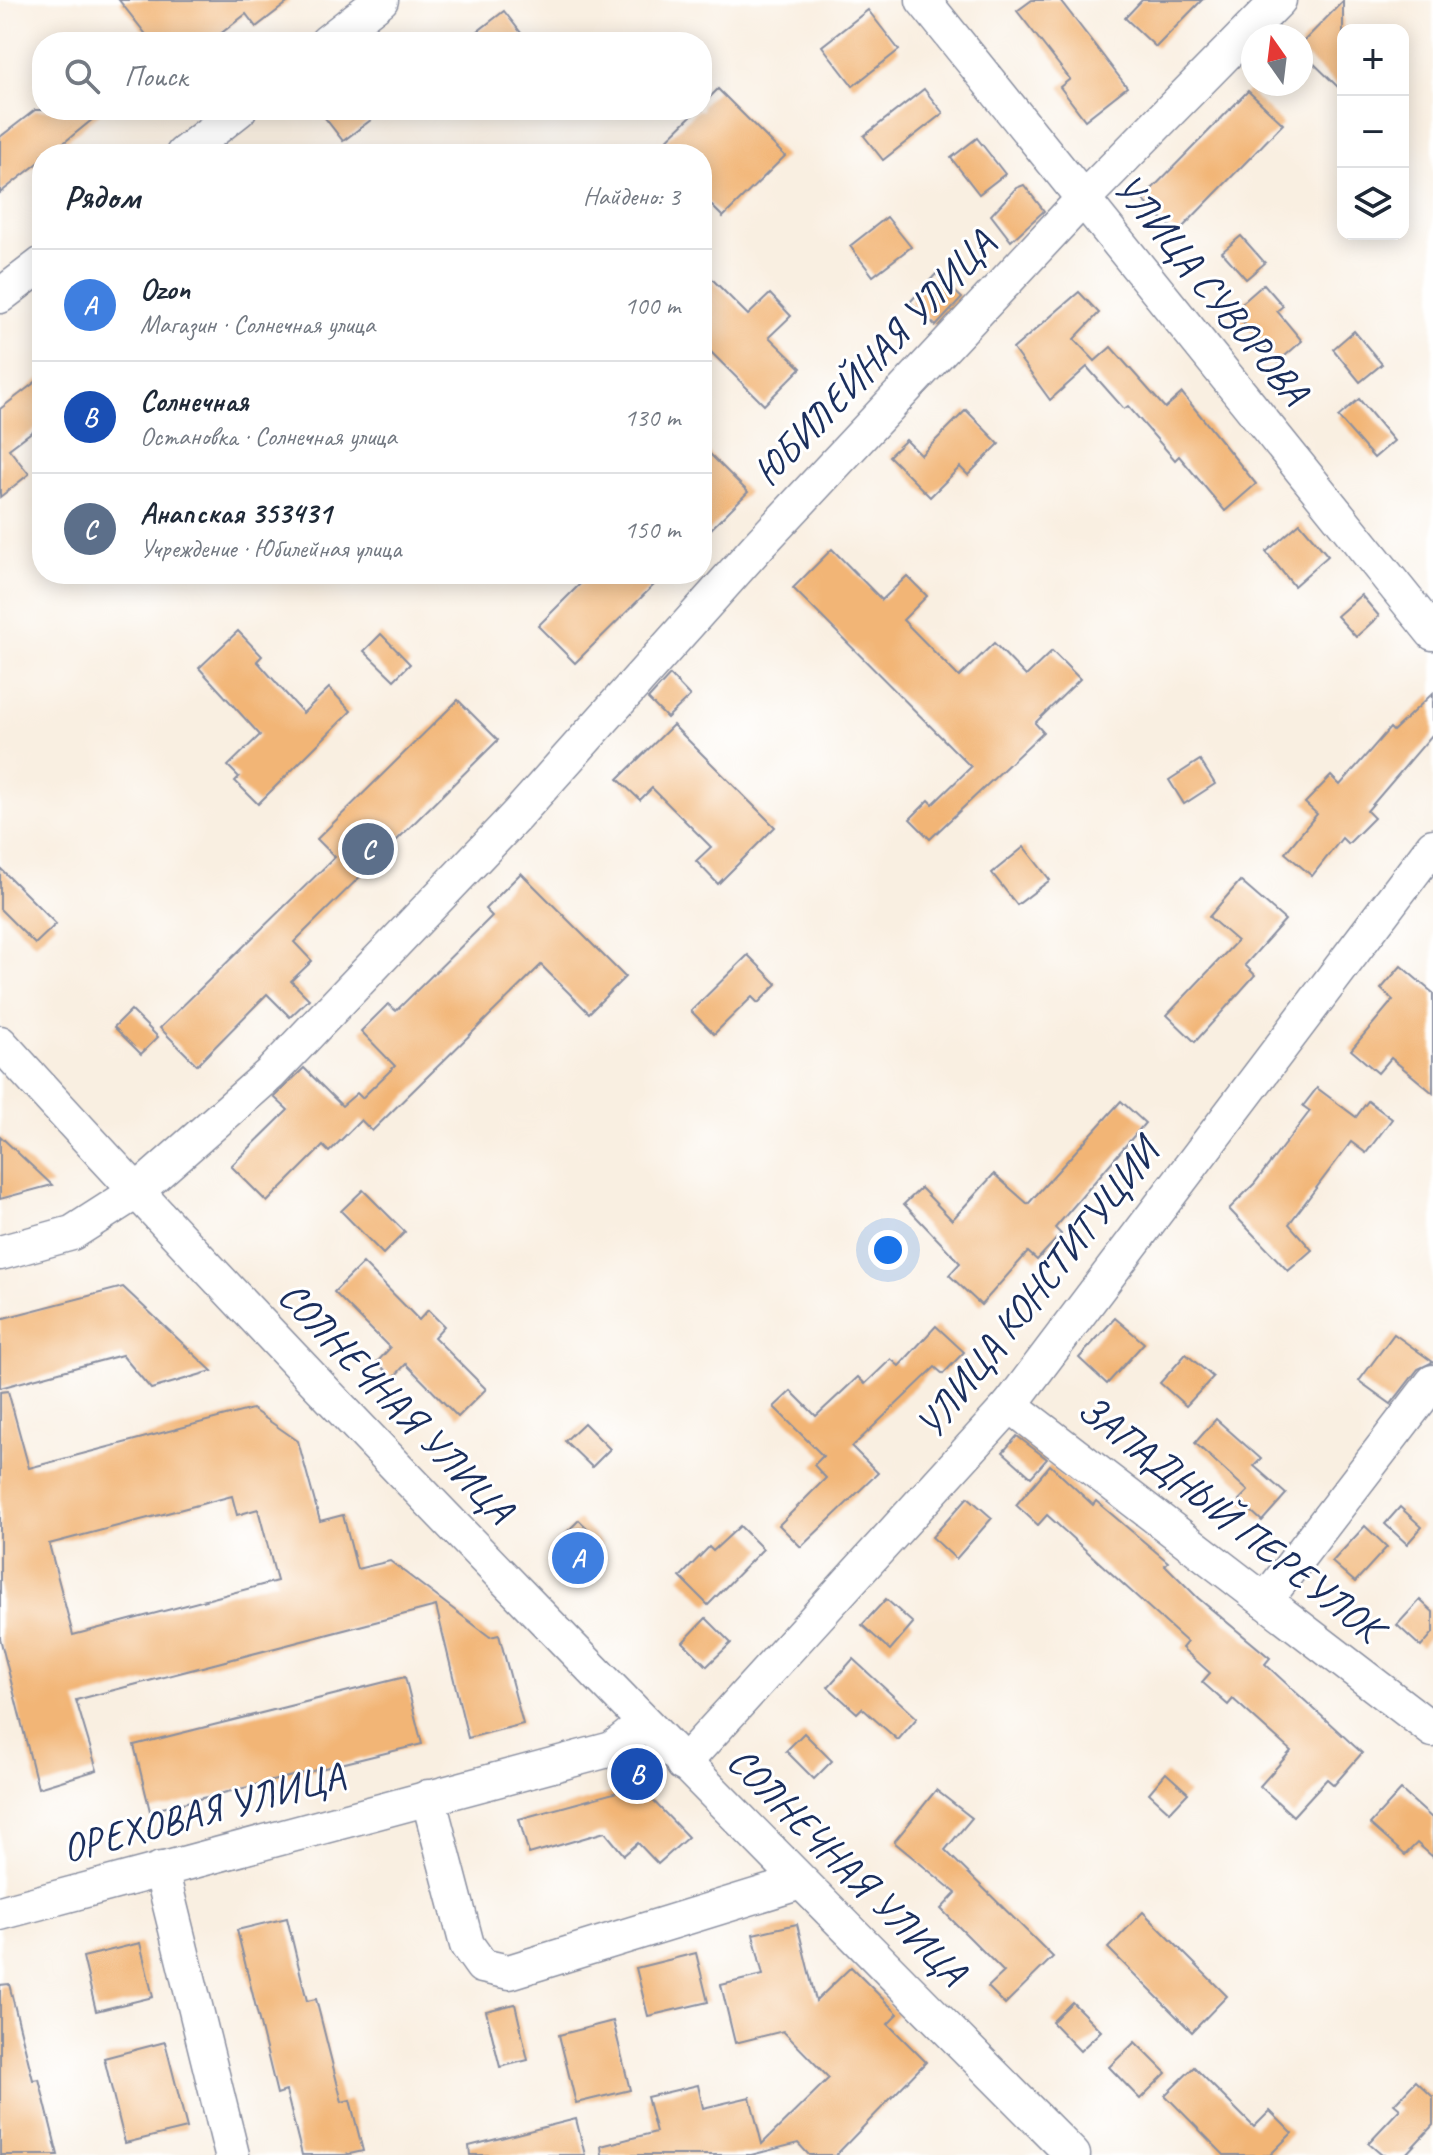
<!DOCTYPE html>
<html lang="ru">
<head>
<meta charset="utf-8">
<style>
	:root { --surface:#fff; --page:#f6f6f7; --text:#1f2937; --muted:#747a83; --line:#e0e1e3; --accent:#c8321e }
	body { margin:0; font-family:Caveat,sans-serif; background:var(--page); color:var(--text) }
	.controls { position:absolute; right:24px; top:24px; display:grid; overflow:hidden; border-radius:16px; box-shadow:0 4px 20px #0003 }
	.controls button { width:72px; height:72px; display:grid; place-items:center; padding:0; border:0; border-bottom:2px solid var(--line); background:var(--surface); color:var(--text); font:40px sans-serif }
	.compass { position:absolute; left:1241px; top:24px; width:72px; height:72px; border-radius:50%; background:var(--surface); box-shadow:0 4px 20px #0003; rotate:346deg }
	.you { position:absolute; left:888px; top:1250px; width:28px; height:28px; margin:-20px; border:6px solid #fff; border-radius:50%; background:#1a73e8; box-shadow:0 0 0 12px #1a73e833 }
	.badge { display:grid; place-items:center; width:52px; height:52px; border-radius:50%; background:var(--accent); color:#fff; font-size:26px; font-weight:700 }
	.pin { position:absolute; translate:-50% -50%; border:4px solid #fff; box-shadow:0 2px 8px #0006 }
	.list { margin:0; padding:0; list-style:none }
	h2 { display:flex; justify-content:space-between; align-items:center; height:104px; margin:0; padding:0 32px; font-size:34px }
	h2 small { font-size:26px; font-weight:400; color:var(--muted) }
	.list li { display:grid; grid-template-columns:52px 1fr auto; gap:24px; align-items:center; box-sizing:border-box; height:112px; padding:0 32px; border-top:2px solid var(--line) }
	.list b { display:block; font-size:30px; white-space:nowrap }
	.list p { margin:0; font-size:26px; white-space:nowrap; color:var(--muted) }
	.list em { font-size:26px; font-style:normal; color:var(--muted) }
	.icon { flex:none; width:44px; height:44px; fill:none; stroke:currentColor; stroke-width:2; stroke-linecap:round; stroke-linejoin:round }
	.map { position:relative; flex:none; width:1433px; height:2155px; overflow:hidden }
	.search { position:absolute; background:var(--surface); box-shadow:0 4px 20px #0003; left:32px; top:32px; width:680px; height:88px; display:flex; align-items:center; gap:20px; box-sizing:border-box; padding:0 28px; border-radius:32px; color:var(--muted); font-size:30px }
	.panel { position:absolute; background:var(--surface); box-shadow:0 4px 20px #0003; left:32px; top:144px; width:680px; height:440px; border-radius:32px }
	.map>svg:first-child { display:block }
	.building { fill:#f2b576; fill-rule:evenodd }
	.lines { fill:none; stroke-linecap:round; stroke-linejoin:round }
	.minor-casing { stroke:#8a8fa0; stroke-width:37 }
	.minor { stroke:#fff; stroke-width:34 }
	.labels { text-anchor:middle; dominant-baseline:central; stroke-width:6; stroke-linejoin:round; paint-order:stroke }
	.street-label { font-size:40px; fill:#1b2f5e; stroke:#fff }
</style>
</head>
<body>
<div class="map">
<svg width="1433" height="2155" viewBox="0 0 1433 2155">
	<rect width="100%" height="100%" fill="#fff"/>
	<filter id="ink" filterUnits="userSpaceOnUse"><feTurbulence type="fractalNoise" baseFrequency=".0125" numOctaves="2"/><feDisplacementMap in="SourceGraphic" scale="16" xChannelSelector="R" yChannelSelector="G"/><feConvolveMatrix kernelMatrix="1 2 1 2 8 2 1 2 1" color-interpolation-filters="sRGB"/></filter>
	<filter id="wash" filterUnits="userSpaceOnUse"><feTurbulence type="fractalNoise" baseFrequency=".006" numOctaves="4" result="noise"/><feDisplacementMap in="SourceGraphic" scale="32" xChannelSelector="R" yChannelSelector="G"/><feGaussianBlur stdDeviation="1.8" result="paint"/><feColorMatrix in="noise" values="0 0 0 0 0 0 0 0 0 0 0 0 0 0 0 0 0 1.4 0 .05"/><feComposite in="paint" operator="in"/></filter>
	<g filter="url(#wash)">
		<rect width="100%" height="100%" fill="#f9efe1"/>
		<g id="blocks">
			<g class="building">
				<polygon points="119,0 291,0 256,27 246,14 210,42 152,42"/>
				<polygon points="1032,0 1060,0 1127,87 1085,120 1060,87 1070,79 1017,11"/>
				<polygon points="1142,0 1202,0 1156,47 1125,18"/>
				<polygon points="1343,1 1343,92 1301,51 1301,44"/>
				<polygon points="868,10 899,50 853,86 822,46"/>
				<polygon points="504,11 528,42 464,42"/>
				<polygon points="718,89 785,156 723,217 702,196 702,154 652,154 697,110 702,110 702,105"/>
				<polygon points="924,89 943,113 883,160 864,136"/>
				<polygon points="1248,91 1283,124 1177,233 1142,199"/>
				<polygon points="35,110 104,110 50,154 42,154 42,160 0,193 0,137"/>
				<polygon points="319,110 384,110 343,141"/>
				<polygon points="977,138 1005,174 979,194 951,158"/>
				<polygon points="1024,185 1044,211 1011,241 991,215 1016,188"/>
				<polygon points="887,217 911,247 873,276 850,246"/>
				<polygon points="1241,236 1265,263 1246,279 1222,252"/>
				<polygon points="702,269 748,315 770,294 791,316 769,337 801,368 764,405 702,343"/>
				<polygon points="936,274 962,298 936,326 910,302"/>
				<polygon points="1264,284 1283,306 1277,311 1302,341 1278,362 1233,311"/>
				<polygon points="1079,292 1099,313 1074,339 1095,361 1111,347 1165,408 1182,393 1256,484 1225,511 1179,456 1175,460 1128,406 1124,409 1087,367 1050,400 1013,349"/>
				<polygon points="1354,331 1382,364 1360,382 1333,349"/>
				<polygon points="42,377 42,424 9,449 29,474 0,497 0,409"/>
				<polygon points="1359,399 1394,441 1374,458 1338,417"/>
				<polygon points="966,410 999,444 968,475 960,467 930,497 889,456 906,440 921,455"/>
				<polygon points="702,446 748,492 702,538"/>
				<polygon points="1300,523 1328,556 1294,586 1266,552"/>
				<polygon points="832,549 882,600 907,576 927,596 903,620 959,677 994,643 1026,676 1052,651 1080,679 1035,723 1043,732 930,839 910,819 929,800 933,804 971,767 793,588"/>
				<polygon points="590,574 665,574 575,663 538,626"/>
				<polygon points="1361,595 1379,616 1356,637 1337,616"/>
				<polygon points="238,631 262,656 257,661 303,713 329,688 351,711 258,804 235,781 239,777 228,766 260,735 199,668"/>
				<polygon points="381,634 410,664 394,680 364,651"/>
				<polygon points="670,675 690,696 667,718 648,699"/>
				<polygon points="1433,693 1433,734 1367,811 1374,818 1348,844 1342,838 1312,876 1285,853 1317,814 1305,803 1331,776 1340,785 1390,728 1393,731"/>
				<polygon points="458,700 498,740 294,942 312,961 291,981 309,999 290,1017 267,994 197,1065 160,1028 335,857 317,839"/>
				<polygon points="673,725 775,827 718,884 696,861 711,847 652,788 640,800 618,779"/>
				<polygon points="1200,760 1215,784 1184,804 1169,780"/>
				<polygon points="1024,847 1050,880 1017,905 992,873"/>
				<polygon points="0,868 56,924 35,944 0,909"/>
				<polygon points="521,873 625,977 589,1013 541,965 372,1131 361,1120 329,1152 323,1146 267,1202 231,1166 288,1110 274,1097 304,1068 342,1106 357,1093 362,1098 395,1066 361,1031 388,1004 396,1011 492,916 485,909"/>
				<polygon points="1240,881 1285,920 1245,965 1255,975 1195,1042 1167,1015 1237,941 1209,917"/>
				<polygon points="748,955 777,984 758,1003 752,997 714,1034 691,1011"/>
				<polygon points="1401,966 1433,993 1433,1093 1391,1058 1378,1073 1351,1050 1393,1000 1381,989"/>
				<polygon points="131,1010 158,1037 141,1054 114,1027"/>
				<polygon points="1317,1088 1356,1117 1368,1101 1392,1119 1366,1153 1351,1142 1289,1224 1312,1250 1288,1271 1229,1209 1254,1184 1310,1111 1303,1106"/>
				<polygon points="1121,1101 1145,1123 1055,1228 1061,1234 1037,1260 1028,1252 981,1305 949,1275 960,1263 904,1204 921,1188 952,1220 994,1174 1028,1204"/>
				<polygon points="0,1136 52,1185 0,1199"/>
				<polygon points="363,1190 405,1232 383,1254 341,1211"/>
				<polygon points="363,1263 419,1320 428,1310 444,1326 434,1337 486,1389 458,1417 406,1364 393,1378 377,1362 390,1348 334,1292"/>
				<polygon points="123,1287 212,1371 151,1389 122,1355 0,1388 0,1319"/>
				<polygon points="1115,1318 1144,1343 1107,1384 1079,1358"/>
				<polygon points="936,1326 964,1352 943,1374 935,1367 852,1447 878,1473 801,1547 779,1525 826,1478 814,1465 823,1456 774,1407 791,1391 816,1416 858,1377 865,1384 891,1359 899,1366"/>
				<polygon points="1394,1334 1433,1362 1418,1369 1391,1404 1359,1381"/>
				<polygon points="1186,1354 1213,1377 1186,1406 1160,1383"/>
				<path d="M8,1391L29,1468L252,1409L298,1441L320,1521L343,1515L357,1569L390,1561L490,1637L499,1635L523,1724L468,1738L436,1606L76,1700L97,1770L38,1788L0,1638V1392ZM232,1496L237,1515L258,1509L277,1581L73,1635L49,1544Z"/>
				<polygon points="1216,1419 1261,1459 1254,1466 1286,1494 1262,1521 1239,1500 1248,1491 1195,1443"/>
				<polygon points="584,1423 610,1449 592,1467 565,1441"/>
				<polygon points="1017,1436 1047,1459 1031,1477 1003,1452"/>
				<polygon points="1050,1465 1093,1505 1096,1501 1168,1562 1165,1565 1198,1598 1270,1658 1265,1664 1362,1753 1334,1785 1327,1779 1293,1816 1260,1786 1291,1751 1233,1699 1228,1705 1202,1682 1210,1673 1182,1648 1187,1642 1047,1515 1038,1525 1016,1505"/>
				<polygon points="968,1497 992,1518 956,1559 932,1537"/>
				<polygon points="1400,1507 1422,1527 1407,1544 1385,1524"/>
				<polygon points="579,1520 602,1543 569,1575 547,1552"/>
				<polygon points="740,1526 763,1549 708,1605 680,1577 709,1547 713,1551"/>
				<polygon points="1365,1526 1387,1547 1355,1582 1332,1562"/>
				<polygon points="886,1599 913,1623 890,1650 862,1625"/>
				<polygon points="1420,1600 1433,1612 1433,1633 1421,1647 1397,1625"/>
				<polygon points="706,1618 731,1643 707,1666 683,1642"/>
				<polygon points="853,1659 917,1718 898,1740 862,1708 857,1713 828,1687"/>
				<polygon points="405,1677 422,1744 150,1811 134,1745"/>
				<polygon points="804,1733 832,1761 814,1779 786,1751"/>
				<polygon points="1166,1773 1188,1793 1170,1812 1149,1793"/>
				<polygon points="639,1786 688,1837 658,1864 638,1843 624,1855 605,1832 529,1854 519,1819"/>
				<polygon points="936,1790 972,1818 945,1850 1053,1957 1005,2004 988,1987 1004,1972 941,1909 956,1893 894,1842"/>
				<polygon points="1401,1790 1433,1819 1433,1857 1417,1843 1405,1855 1370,1824"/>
				<polygon points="1143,1912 1227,1996 1192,2032 1108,1948"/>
				<polygon points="287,1918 307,2001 316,1999 342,2102 350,2100 363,2151 345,2155 302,2155 286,2091 277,2094 237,1930"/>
				<polygon points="797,1924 816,2001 851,1967 898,2014 888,2024 926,2062 836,2155 809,2155 798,2143 751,2155 602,2155 601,2146 656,2132 647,2097 698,2085 703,2108 750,2097 762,2144 829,2078 783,2031 735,2043 721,1985 763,1975 753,1934"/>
				<polygon points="140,1943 153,1997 96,2011 83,1957"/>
				<polygon points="696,1953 708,2002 648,2016 636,1968"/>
				<polygon points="9,1984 33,2080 39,2079 58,2155 0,2155 0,1985"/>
				<polygon points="1072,2002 1101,2031 1080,2051 1052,2022"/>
				<polygon points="515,2004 528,2060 500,2067 486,2011"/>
				<polygon points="613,2021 630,2090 576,2103 559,2035"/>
				<polygon points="165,2042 187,2128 125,2143 104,2058"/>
				<polygon points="1135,2042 1166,2073 1140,2099 1109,2067"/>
				<polygon points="1194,2067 1254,2127 1270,2111 1292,2133 1270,2155 1224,2155 1165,2095"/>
				<polygon points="1416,2081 1433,2097 1433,2125 1405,2155 1382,2155 1368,2143 1400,2109 1394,2104"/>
				<polygon points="576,2119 585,2155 470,2155 469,2146"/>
			</g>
		</g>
	</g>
	<g filter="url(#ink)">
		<use href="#blocks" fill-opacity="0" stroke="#8a8fa0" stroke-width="2"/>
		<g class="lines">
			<defs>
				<g id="minor">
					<polyline points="923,0 1433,633"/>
					<polyline points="327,42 381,0"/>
					<polyline points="183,154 239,110"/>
					<polyline points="0,296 42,264"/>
					<path d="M0,1043C347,1424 709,1790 1073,2155"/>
					<polyline points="0,1253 72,1233 136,1192 270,1074 517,815 758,546 1082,200 1279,0"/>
					<polyline points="1010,1405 1433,1730"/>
					<polyline points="1265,1601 1433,1382"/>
					<polyline points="683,1764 1010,1405 1433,846"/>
					<polyline points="428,1797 467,1945 482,1966 509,1972 801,1882"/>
					<polyline points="161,1869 232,2155"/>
					<polyline points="0,1913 612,1749 644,1724"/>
				</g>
			</defs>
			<use href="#minor" class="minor-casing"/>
			<use href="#minor" class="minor"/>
		</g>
	</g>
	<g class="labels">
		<g class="street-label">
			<text transform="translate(1211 289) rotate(51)">УЛИЦА СУВОРОВА</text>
			<text transform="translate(874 358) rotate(-47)">ЮБИЛЕЙНАЯ УЛИЦА</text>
			<text transform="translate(1037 1289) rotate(-52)">УЛИЦА КОНСТИТУЦИИ</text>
			<text transform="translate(396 1402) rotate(46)">СОЛНЕЧНАЯ УЛИЦА</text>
			<text transform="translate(1230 1518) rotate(38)">ЗАПАДНЫЙ ПЕРЕУЛОК</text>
			<text transform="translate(203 1812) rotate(-15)">ОРЕХОВАЯ УЛИЦА</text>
			<text transform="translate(847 1866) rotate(45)">СОЛНЕЧНАЯ УЛИЦА</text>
		</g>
	</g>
</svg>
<div class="controls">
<button>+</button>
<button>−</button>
<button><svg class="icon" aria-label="layers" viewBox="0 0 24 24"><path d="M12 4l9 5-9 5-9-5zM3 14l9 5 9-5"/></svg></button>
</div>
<svg class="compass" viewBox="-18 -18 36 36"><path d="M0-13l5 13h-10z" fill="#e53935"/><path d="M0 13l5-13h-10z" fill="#747a83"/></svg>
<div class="you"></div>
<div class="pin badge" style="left:578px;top:1558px;background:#3f7fe0">A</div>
<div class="pin badge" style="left:637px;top:1774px;background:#1a4fb4">B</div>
<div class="pin badge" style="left:368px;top:849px;background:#5c6f8a">C</div>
<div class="search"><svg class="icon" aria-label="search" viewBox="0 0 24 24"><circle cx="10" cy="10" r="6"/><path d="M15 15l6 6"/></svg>Поиск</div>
<section class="panel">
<h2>Рядом<small>Найдено: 3</small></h2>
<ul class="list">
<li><span class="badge" style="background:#3f7fe0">A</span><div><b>Ozon</b><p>Магазин · Солнечная улица</p></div><em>100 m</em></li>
<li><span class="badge" style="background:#1a4fb4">B</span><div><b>Солнечная</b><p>Остановка · Солнечная улица</p></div><em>130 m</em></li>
<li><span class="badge" style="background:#5c6f8a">C</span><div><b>Анапская 353431</b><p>Учреждение · Юбилейная улица</p></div><em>150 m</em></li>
</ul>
</section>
</div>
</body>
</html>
